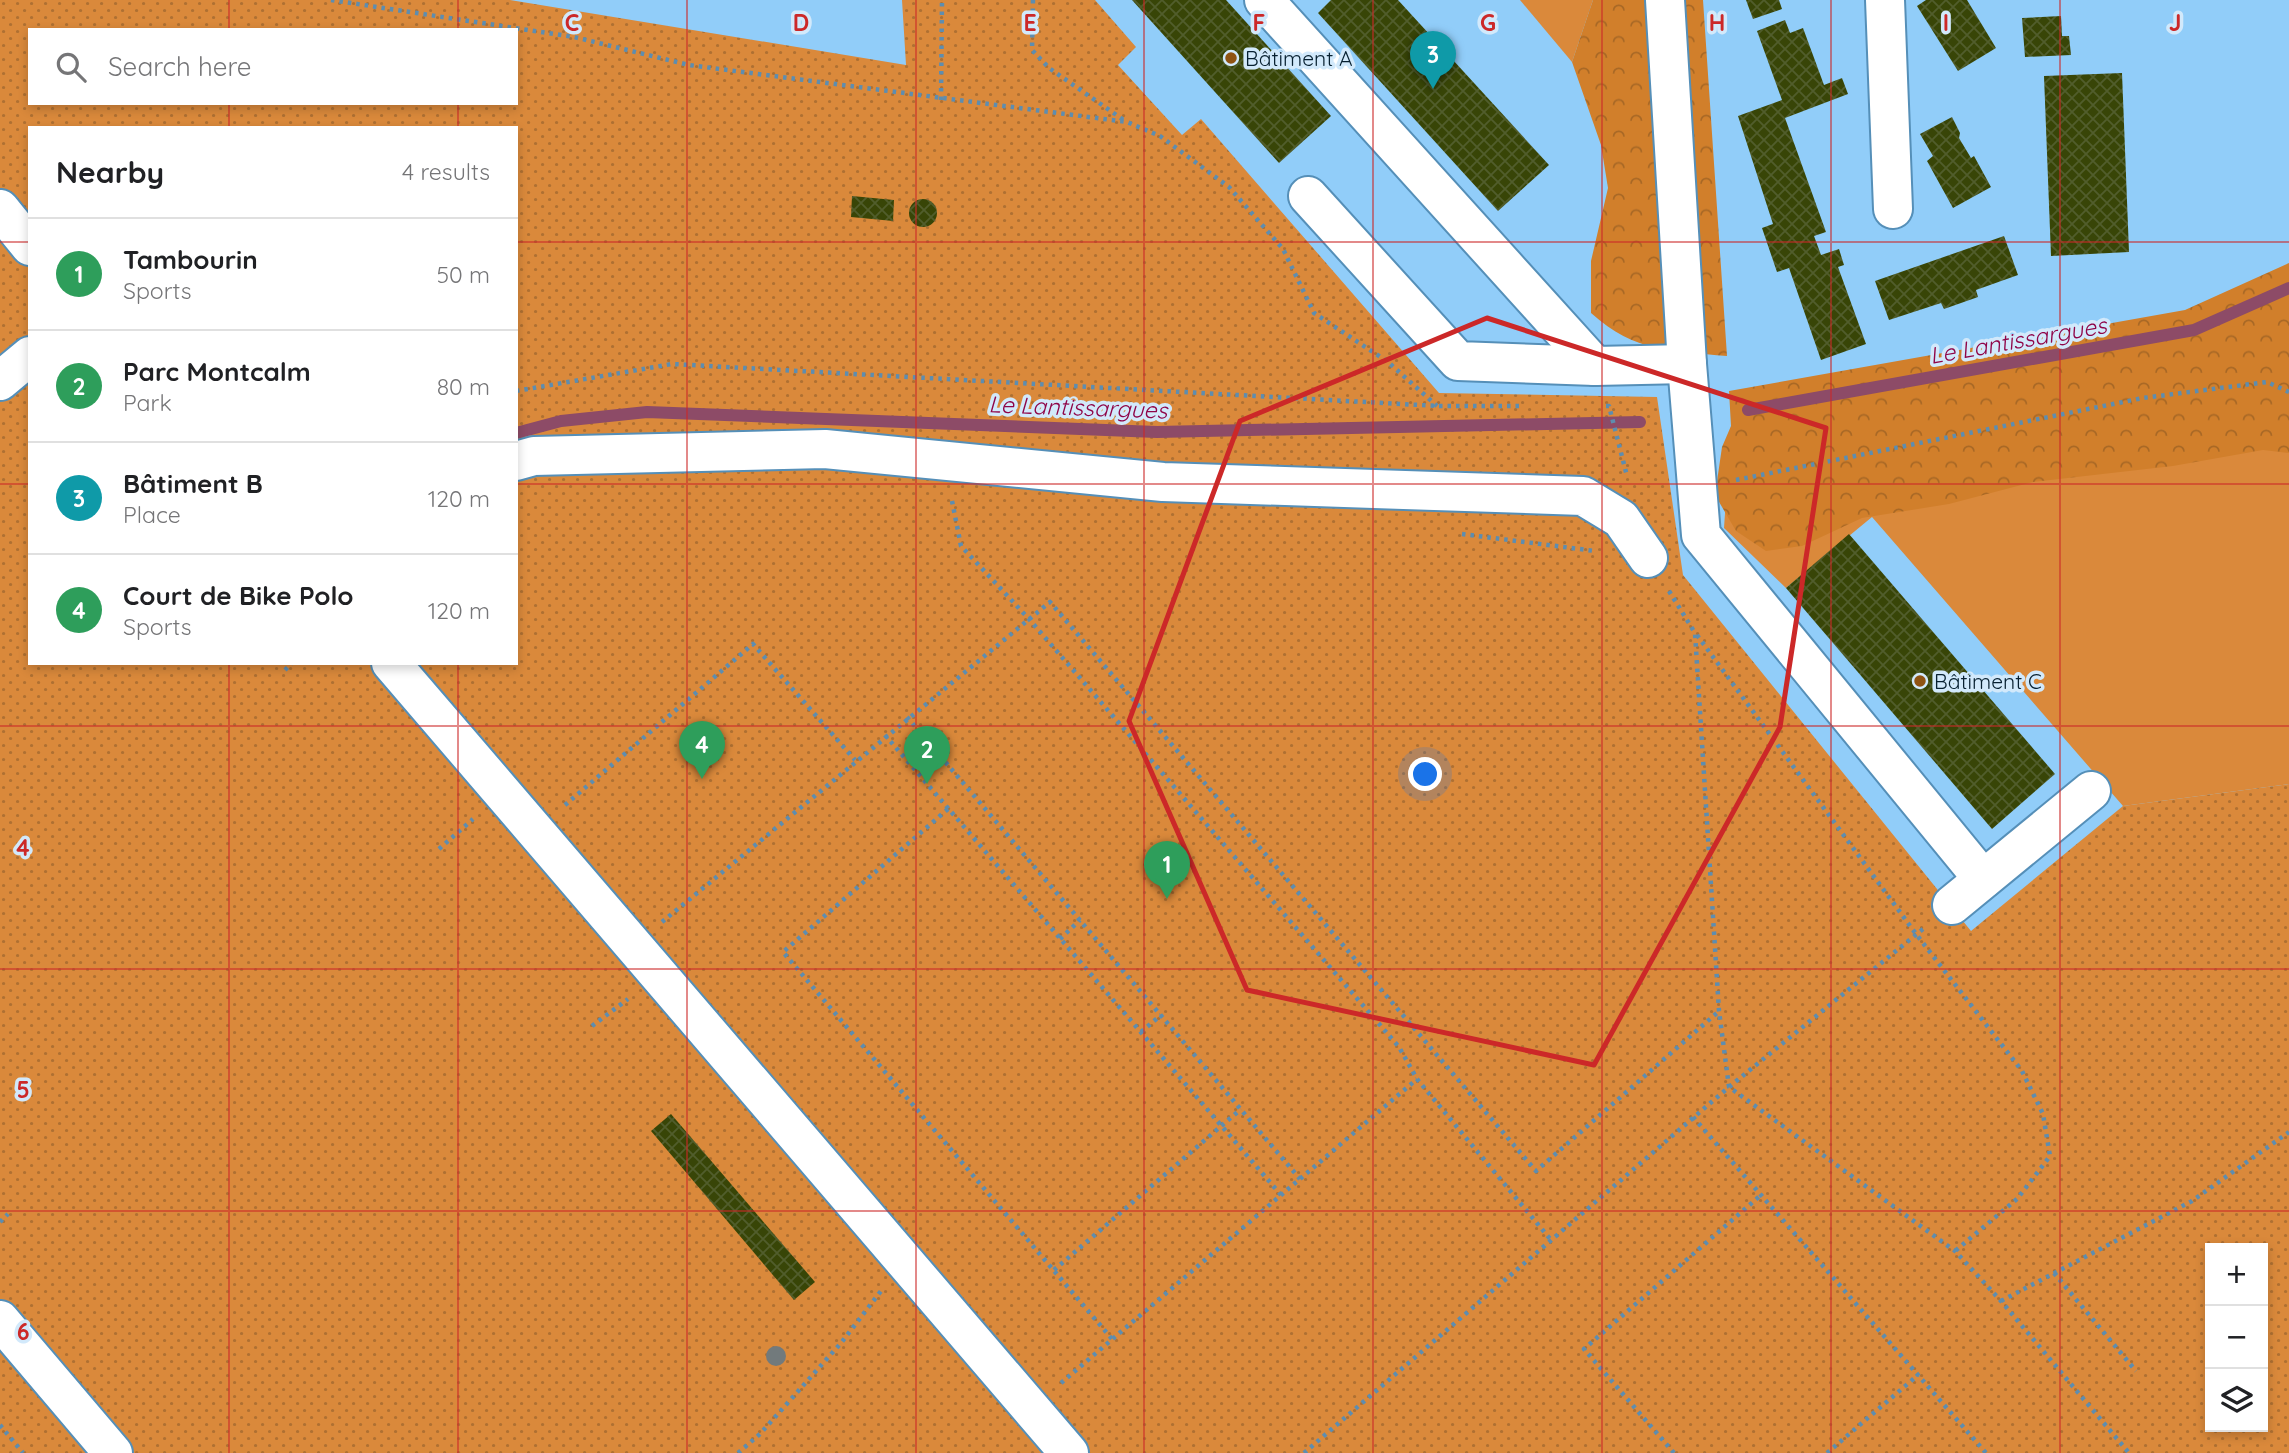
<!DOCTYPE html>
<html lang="en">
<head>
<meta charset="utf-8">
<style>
	:root { --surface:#fff; --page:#f6f6f6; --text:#202124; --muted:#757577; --line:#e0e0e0; --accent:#7c3aed }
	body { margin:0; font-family:Quicksand,sans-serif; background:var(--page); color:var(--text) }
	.controls { position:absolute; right:21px; bottom:21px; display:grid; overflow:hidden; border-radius:0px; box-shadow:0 4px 10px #0003 }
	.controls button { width:63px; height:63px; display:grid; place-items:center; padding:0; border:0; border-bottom:2px solid var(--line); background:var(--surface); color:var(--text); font:35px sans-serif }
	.you { position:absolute; left:1426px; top:775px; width:24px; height:24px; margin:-18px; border:5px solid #fff; border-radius:50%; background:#1a73e8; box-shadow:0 0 0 10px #1a73e833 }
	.badge { display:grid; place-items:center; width:46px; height:46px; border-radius:50%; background:var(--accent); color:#fff; font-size:23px; font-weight:700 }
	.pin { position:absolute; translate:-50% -58px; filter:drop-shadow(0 2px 4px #0008) }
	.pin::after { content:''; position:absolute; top:37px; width:24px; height:21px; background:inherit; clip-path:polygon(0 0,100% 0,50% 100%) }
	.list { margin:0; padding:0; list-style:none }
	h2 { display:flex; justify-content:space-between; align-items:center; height:91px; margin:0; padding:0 28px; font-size:30px }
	h2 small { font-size:23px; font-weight:400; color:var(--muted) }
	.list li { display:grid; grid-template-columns:46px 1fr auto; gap:21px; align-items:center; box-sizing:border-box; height:112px; padding:0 28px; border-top:2px solid var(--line) }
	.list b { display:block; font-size:26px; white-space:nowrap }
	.list p { margin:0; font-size:23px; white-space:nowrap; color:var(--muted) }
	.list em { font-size:23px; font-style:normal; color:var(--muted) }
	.icon { flex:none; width:38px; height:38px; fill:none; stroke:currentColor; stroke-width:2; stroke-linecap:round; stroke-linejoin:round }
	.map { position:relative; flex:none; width:2289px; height:1453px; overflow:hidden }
	.search { position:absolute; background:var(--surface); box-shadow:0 4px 10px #0003; left:28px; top:28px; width:490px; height:77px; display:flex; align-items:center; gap:18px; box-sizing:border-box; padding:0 24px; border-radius:0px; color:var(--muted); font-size:26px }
	.panel { position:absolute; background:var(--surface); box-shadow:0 4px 10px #0003; left:28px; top:126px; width:490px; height:539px; border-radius:0px }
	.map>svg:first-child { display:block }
	.grass { fill:#da893b }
	.forest { fill:url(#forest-crowns) }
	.park { fill:url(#park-dots); fill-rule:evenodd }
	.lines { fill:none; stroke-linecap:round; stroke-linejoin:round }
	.stream { stroke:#8d4b67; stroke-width:12 }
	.building { fill:url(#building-cross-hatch) }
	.minor-casing { stroke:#558fb8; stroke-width:42 }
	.path { stroke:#5e8daf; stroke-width:4.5; stroke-dasharray:3.5 5; stroke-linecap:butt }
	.minor { stroke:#fff; stroke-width:38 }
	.tree { fill:#727a7c }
	.marked { fill:none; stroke:#cc2828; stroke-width:5; stroke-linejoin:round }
	.grid { fill:none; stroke:#cc2828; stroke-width:2; stroke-opacity:0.55 }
	.poi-dot { fill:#8f5313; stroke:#d2e9fb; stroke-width:2.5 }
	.labels { text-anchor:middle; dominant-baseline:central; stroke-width:7; stroke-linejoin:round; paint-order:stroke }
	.poi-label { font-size:21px; fill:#072030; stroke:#d2e9fb; text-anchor:start }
	.water-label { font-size:23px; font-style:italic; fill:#8f0548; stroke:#d2e9fb }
	.grid-label { font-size:23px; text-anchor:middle; font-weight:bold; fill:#cc2828; stroke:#d2e9fb; stroke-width:7; stroke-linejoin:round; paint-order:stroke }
</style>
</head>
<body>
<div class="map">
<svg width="2289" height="1453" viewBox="0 0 2289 1453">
	<defs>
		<pattern id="forest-crowns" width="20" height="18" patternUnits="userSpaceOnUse" patternTransform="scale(1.75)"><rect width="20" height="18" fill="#d17f2b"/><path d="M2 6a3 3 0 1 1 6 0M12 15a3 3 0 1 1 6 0" fill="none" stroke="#a86825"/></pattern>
		<pattern id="park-dots" width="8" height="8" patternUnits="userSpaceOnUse" patternTransform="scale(1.75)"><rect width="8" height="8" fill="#da893b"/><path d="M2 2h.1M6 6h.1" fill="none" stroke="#af7032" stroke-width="1.8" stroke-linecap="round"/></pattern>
		<pattern id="building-cross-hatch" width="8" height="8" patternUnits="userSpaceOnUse" patternTransform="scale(1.75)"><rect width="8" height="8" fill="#384507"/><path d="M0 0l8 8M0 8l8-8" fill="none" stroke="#515d2c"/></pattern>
	</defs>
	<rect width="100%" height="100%" fill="#91cdf9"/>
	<g class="grass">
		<polygon points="1520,0 1593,0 1572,62"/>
		<polygon points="2289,307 2289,784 2123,806 1872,517 1786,588 1724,528 1731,426"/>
	</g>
	<g class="forest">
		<path d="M1593,0H1703L1727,356C1671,351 1636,353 1591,313V261L1608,188L1601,145L1572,62Z"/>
		<polygon points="2289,263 2289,453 2263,450 2173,466 2033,482 1949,504 1862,518 1802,546 1766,551 1736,531 1715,495 1722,447 1731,426 1729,391 2185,310"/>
	</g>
	<path class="park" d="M0,0H510L906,65L902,0H1095L1136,47L1118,65L1182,135L1201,119L1439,393L1657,397L1683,575L1971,931L2123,806L2289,784V1453H0ZM30,30H516V103H30ZM30,128H516V663H30ZM2210,1248H2263V1427H2210Z"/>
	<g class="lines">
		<g class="stream">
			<polyline points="1748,410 2194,330 2289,288"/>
			<polyline points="516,433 561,421 647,412 1157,432 1640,422"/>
		</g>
	</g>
	<g class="building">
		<polygon points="1132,0 1226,0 1331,116 1279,163"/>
		<polygon points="1331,0 1398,0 1549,165 1498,211 1318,13"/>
		<polygon points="1746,0 1779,0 1782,9 1753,19"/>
		<polygon points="1926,0 1967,0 1996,48 1958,71 1917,6"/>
		<polygon points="2061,16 2062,36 2069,36 2071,55 2025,57 2022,18"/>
		<polygon points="1785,20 1790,33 1803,28 1824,85 1842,78 1848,94 1785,118 1826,232 1814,236 1821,255 1839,249 1844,265 1838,267 1866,344 1821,360 1789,268 1777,272 1762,228 1773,224 1738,116 1782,100 1757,31"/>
		<polygon points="2122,73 2129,252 2051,256 2044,76"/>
		<polygon points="1952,117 1960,133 1959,138 1971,158 1974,156 1991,187 1953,208 1927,161 1933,156 1920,134"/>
		<polygon points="852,196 894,200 893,221 851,217"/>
		<circle cx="923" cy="213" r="14"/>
		<polygon points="2004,236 2018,275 1976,290 1978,297 1944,309 1941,303 1889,320 1875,281"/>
		<polygon points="1849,534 2055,774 1992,829 1786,588"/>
		<polygon points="671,1114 815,1282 794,1300 651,1131"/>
	</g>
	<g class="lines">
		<defs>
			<g id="minor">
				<polyline points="1264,0 1595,366"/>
				<polyline points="1665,0 1687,364 1701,535 1983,879"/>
				<polyline points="1885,0 1893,209"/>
				<polyline points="1308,196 1458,361 1595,366 1687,364"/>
				<polyline points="0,209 30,246"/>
				<polyline points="0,381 30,356"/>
				<polyline points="516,461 534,456 825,449 1163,482 1583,496 1621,519 1648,558"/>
				<polyline points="391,663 1069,1453"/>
				<polyline points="1952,905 2091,791"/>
				<polyline points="0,1320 113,1453"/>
			</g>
		</defs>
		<use href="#minor" class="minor-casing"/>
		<g class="path">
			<polyline points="331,0 574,37 689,65 1127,122 1160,136 1229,187 1283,249 1314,313 1388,362 1437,406"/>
			<polyline points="1033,0 1032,50 1049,68 1125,121"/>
			<polyline points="941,100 942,0"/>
			<polyline points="516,391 672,364 1438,406 1523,406"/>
			<polyline points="1606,406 1609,406 1627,476"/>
			<polyline points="1736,480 2143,398 2267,382 2289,392"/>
			<polyline points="952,501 961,546 1029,619 1399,1047 1417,1079 1551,1240"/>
			<polyline points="1462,534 1595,551"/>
			<polyline points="1669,591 1695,633 1719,1011 1729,1087 1955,1251 2001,1301 2129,1453"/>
			<polyline points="1697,635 1916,934 2022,1071 2043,1114 2050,1156 2017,1199 1955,1251"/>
			<polyline points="285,670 292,663"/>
			<polyline points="907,717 1300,1179"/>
			<polyline points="885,735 1281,1195"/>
			<polyline points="565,805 753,644 855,760"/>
			<polyline points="948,809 783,952 1112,1339"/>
			<polyline points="439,849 473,819"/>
			<polyline points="662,922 1050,602 1536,1171 1718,1012"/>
			<polyline points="1060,939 1080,920"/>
			<polyline points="592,1026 628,999"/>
			<polyline points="1141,1032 1161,1015"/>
			<polyline points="1693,1117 1986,1453"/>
			<polyline points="0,1222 8,1214"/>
			<polyline points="1054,1270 1241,1109"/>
			<polyline points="2054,1273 2136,1371"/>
			<polyline points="2001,1301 2192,1201 2289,1132"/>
			<polyline points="1061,1383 1417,1079"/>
			<polyline points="0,1425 23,1453"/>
			<polyline points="738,1453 760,1434 841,1343 881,1291"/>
			<polyline points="1304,1453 1729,1087 1923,929"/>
			<polyline points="1674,1453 1584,1349 1761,1195"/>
			<polyline points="1827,1453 1918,1375"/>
		</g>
		<use href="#minor" class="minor"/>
	</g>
	<circle class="tree" cx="776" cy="1356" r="10"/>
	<path class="marked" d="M1487,318L1826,428L1780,727L1594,1065L1247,990L1129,721L1240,421Z"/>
	<path class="grid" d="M229,0V30M458,0V30M687,0V1453M916,0V1453M1144,0V1453M1373,0V1453M1602,0V1453M1831,0V1453M2060,0V1453M229,103V128M458,103V128M0,242H30M516,242H2289M0,484H30M516,484H2289M229,663V1453M458,663V1453M0,726H2289M0,969H2289M0,1211H2289"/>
	<g class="poi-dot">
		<circle cx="1231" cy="58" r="7"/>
		<circle cx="1920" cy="681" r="7"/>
	</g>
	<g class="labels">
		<g class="poi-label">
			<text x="1245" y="58">Bâtiment A</text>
			<text x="1934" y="681">Bâtiment C</text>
		</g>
		<g class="water-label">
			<text transform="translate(2018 340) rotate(-10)">Le Lantissargues</text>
			<text transform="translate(1078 407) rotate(2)">Le Lantissargues</text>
		</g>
	</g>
	<g class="grid-label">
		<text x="572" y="31">C</text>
		<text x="801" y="31">D</text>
		<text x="1030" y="31">E</text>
		<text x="1259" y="31">F</text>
		<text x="1488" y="31">G</text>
		<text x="1717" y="31">H</text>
		<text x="1946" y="31">I</text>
		<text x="2175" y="31">J</text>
		<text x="23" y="856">4</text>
		<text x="23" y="1098">5</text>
		<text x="23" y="1340">6</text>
	</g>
</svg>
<div class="controls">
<button>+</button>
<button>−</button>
<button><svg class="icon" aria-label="layers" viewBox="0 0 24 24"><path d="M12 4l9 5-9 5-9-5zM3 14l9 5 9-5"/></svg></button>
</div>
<div class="you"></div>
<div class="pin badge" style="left:1167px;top:899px;background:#2e9e5b">1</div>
<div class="pin badge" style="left:927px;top:784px;background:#2e9e5b">2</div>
<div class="pin badge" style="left:1433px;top:89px;background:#0f9aa8">3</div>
<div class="pin badge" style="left:702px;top:779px;background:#2e9e5b">4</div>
<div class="search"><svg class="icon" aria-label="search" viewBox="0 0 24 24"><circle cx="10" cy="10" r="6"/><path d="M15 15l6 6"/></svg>Search here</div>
<section class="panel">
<h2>Nearby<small>4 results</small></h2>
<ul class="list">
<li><span class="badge" style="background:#2e9e5b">1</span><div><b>Tambourin</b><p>Sports</p></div><em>50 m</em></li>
<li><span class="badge" style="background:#2e9e5b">2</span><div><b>Parc Montcalm</b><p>Park</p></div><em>80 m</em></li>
<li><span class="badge" style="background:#0f9aa8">3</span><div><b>Bâtiment B</b><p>Place</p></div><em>120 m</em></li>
<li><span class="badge" style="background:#2e9e5b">4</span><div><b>Court de Bike Polo</b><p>Sports</p></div><em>120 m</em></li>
</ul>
</section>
</div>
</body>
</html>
